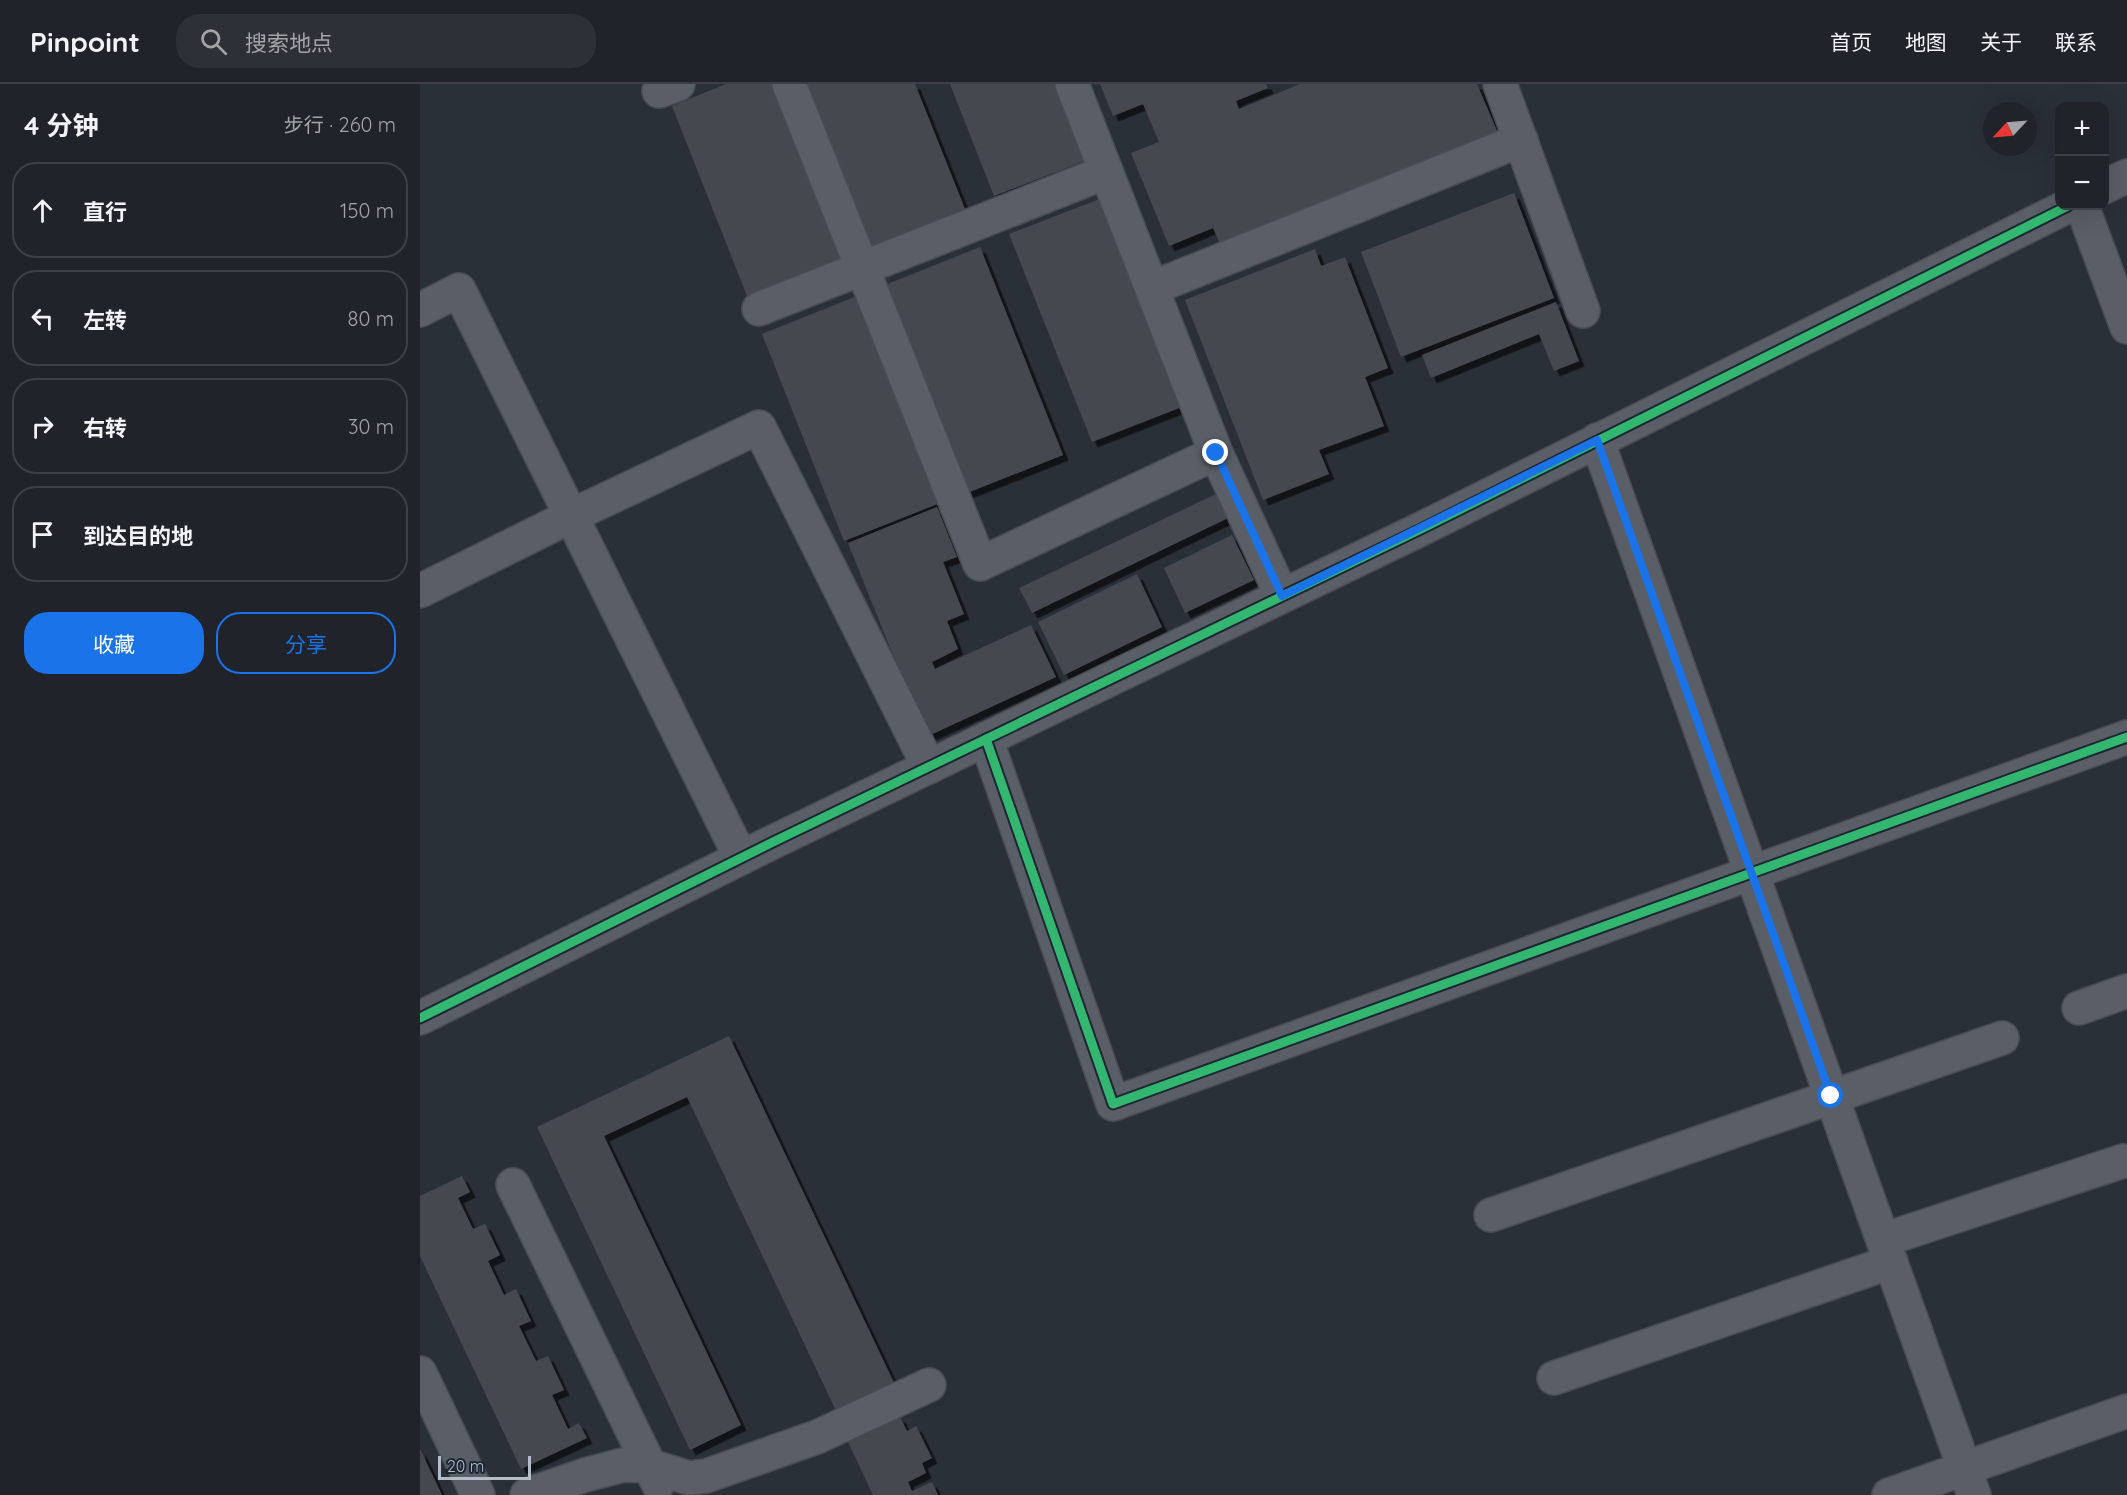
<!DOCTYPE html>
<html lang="zh">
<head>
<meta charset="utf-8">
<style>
	:root { --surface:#20242a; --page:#2d3036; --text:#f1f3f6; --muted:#a2a4a8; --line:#3d4147; --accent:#1a73e8 }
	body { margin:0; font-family:Quicksand,"Noto Sans SC",sans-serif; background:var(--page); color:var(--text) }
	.controls { position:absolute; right:18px; top:18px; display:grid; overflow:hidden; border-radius:12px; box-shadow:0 6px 24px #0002 }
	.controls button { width:54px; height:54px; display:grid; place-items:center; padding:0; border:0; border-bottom:2px solid var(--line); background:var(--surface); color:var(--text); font:30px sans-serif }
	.compass { position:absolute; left:1563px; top:18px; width:54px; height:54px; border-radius:50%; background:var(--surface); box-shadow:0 6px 24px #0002; rotate:244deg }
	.scale { position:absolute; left:18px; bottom:15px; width:93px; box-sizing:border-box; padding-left:6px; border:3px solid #b4bcc9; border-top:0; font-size:16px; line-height:21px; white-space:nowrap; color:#b4bcc9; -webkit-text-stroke:4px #1d2633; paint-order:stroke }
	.stop { position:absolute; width:18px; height:18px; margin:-14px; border:4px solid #1a73e8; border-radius:50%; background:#fff }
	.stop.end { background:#1a73e8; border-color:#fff; box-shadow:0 2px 6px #0008 }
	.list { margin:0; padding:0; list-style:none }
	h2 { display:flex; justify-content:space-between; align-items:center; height:78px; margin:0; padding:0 24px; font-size:26px }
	h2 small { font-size:20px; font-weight:400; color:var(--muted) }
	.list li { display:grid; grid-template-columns:39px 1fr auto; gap:18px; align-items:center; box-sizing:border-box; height:96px; margin:0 12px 12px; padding:0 12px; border:2px solid var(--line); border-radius:24px }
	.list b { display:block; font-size:22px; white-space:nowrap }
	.list em { font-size:20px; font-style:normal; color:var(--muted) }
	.actions { display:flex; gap:12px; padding:18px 24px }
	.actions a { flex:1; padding:14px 0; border:2px solid var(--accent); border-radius:24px; text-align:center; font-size:21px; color:var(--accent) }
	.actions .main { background:var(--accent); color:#fff }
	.icon { flex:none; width:33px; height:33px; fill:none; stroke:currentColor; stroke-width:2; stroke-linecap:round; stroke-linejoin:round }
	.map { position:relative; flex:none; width:1707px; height:1411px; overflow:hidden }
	header { display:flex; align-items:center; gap:36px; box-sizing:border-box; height:84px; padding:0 30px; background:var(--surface); border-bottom:2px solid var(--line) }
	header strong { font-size:28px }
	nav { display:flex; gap:33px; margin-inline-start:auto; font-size:21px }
	.search { width:420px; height:54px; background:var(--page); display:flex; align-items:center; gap:15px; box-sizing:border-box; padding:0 21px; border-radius:24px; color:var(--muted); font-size:22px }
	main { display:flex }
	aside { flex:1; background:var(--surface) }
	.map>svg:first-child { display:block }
	.building { fill:#444950; filter:url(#shadow) }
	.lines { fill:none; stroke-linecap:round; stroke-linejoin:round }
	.minor-casing { stroke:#484c53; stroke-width:36 }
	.minor { stroke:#5a5e66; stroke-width:33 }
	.cycleway-casing { stroke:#1d2633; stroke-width:13 }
	.cycleway { stroke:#33b770; stroke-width:9 }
	.route { stroke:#1a73e8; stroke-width:8 }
</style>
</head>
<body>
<header>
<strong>Pinpoint</strong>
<div class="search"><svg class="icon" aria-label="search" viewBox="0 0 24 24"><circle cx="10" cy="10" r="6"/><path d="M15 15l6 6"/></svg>搜索地点</div>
<nav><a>首页</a><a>地图</a><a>关于</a><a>联系</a></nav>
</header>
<main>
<aside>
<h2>4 分钟<small>步行 · 260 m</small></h2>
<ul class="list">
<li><svg class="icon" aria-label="ahead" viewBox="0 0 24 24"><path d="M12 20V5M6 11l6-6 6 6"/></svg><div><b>直行</b></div><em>150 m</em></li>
<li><svg class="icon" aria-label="left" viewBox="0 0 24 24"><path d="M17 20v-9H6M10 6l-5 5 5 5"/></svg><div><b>左转</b></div><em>80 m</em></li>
<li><svg class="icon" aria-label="right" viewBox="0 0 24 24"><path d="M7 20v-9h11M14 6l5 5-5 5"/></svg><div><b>右转</b></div><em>30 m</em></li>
<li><svg class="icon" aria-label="arrive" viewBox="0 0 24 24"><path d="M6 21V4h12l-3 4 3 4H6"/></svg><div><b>到达目的地</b></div></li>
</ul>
<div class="actions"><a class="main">收藏</a><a>分享</a></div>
</aside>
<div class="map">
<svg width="1707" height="1411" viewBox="0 0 1707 1411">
	<defs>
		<filter id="shadow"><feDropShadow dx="5.5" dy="5.5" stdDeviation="0" flood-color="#0009"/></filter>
	</defs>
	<rect width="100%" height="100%" fill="#2a3038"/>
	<g class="building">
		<polygon points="306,0 353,0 422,174 327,212 252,22"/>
		<polygon points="385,0 495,0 545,125 450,163"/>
		<polygon points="530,0 640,0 670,75 574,112"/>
		<polygon points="680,0 846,0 848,4 816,17 819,25 880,0 1057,0 1077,47 800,160 793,144 749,162 711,69 739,58 723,20 693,32"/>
		<polygon points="1094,109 1134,214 981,273 941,168"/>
		<polygon points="685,113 767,321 672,358 589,150"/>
		<polygon points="560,163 643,371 547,409 465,201"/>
		<polygon points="895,165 901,182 925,173 968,284 945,293 964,342 899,366 909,390 843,416 765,216"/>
		<polygon points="437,212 520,419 424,457 342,250"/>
		<polygon points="1136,218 1159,277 1134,287 1119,250 1011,294 1002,271"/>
		<polygon points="796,410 808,434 612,529 599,504"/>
		<polygon points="517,423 537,473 523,478 544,530 527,537 538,565 512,578 515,585 611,541 636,593 506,653 428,459"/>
		<polygon points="812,451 834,496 765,529 744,484"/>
		<polygon points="717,490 742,543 644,591 618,538"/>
		<polygon points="309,952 477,1305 419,1333 267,1013 184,1052 321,1341 270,1366 117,1043"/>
		<polygon points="42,1092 50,1108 38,1114 53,1145 65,1140 80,1171 68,1177 84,1211 96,1205 111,1237 99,1242 116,1277 128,1272 144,1306 132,1311 148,1345 159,1339 167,1354 101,1385 0,1172 0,1112"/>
		<polygon points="480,1333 487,1347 496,1342 512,1374 502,1379 506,1389 488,1398 492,1407 512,1398 518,1411 453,1411 428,1358"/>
		<polygon points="0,1365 22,1411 0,1411"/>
	</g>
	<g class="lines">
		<defs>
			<g id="minor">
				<polyline points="369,0 560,480 796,369"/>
				<polyline points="652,0 796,369 862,512"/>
				<polyline points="1080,0 1163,227"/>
				<polyline points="239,7 258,0"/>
				<polyline points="1684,103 1707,92"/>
				<polyline points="1662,122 1707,243"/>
				<polyline points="732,204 1101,56"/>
				<polyline points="339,225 686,88"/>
				<polyline points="0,226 39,206 321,774"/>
				<polyline points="1177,356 1554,1411"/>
				<polyline points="0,507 151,432 339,343 509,683"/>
				<polyline points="566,655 693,1020 1707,653"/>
				<polyline points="1659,924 1707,907"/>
				<polyline points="0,934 355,757 999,446 1648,122"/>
				<polyline points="93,1101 238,1399"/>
				<polyline points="1071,1131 1582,954"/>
				<polyline points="1463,1156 1703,1077"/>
				<polyline points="0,1289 58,1411"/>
				<polyline points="1134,1294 1471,1178"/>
				<polyline points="107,1411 165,1391 203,1381 230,1382 269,1394 286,1392 397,1353 509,1301"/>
				<polyline points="1469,1411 1707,1327"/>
			</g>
		</defs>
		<use href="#minor" class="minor-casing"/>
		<use href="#minor" class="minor"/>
		<defs>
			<g id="cycleway">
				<polyline points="566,655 693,1020 1707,653"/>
				<polyline points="0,934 355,757 999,446 1648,122"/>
			</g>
		</defs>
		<use href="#cycleway" class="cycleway-casing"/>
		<use href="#cycleway" class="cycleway"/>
	</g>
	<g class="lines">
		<polyline class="route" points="796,369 862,512 1177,356 1411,1012"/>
	</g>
</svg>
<div class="controls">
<button>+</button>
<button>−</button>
</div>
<svg class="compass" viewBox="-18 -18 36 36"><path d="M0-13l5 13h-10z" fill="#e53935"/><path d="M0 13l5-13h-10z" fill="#a2a4a8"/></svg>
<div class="scale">20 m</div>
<div class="stop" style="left:1411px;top:1012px"></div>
<div class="stop end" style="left:796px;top:369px"></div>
</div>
</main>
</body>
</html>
